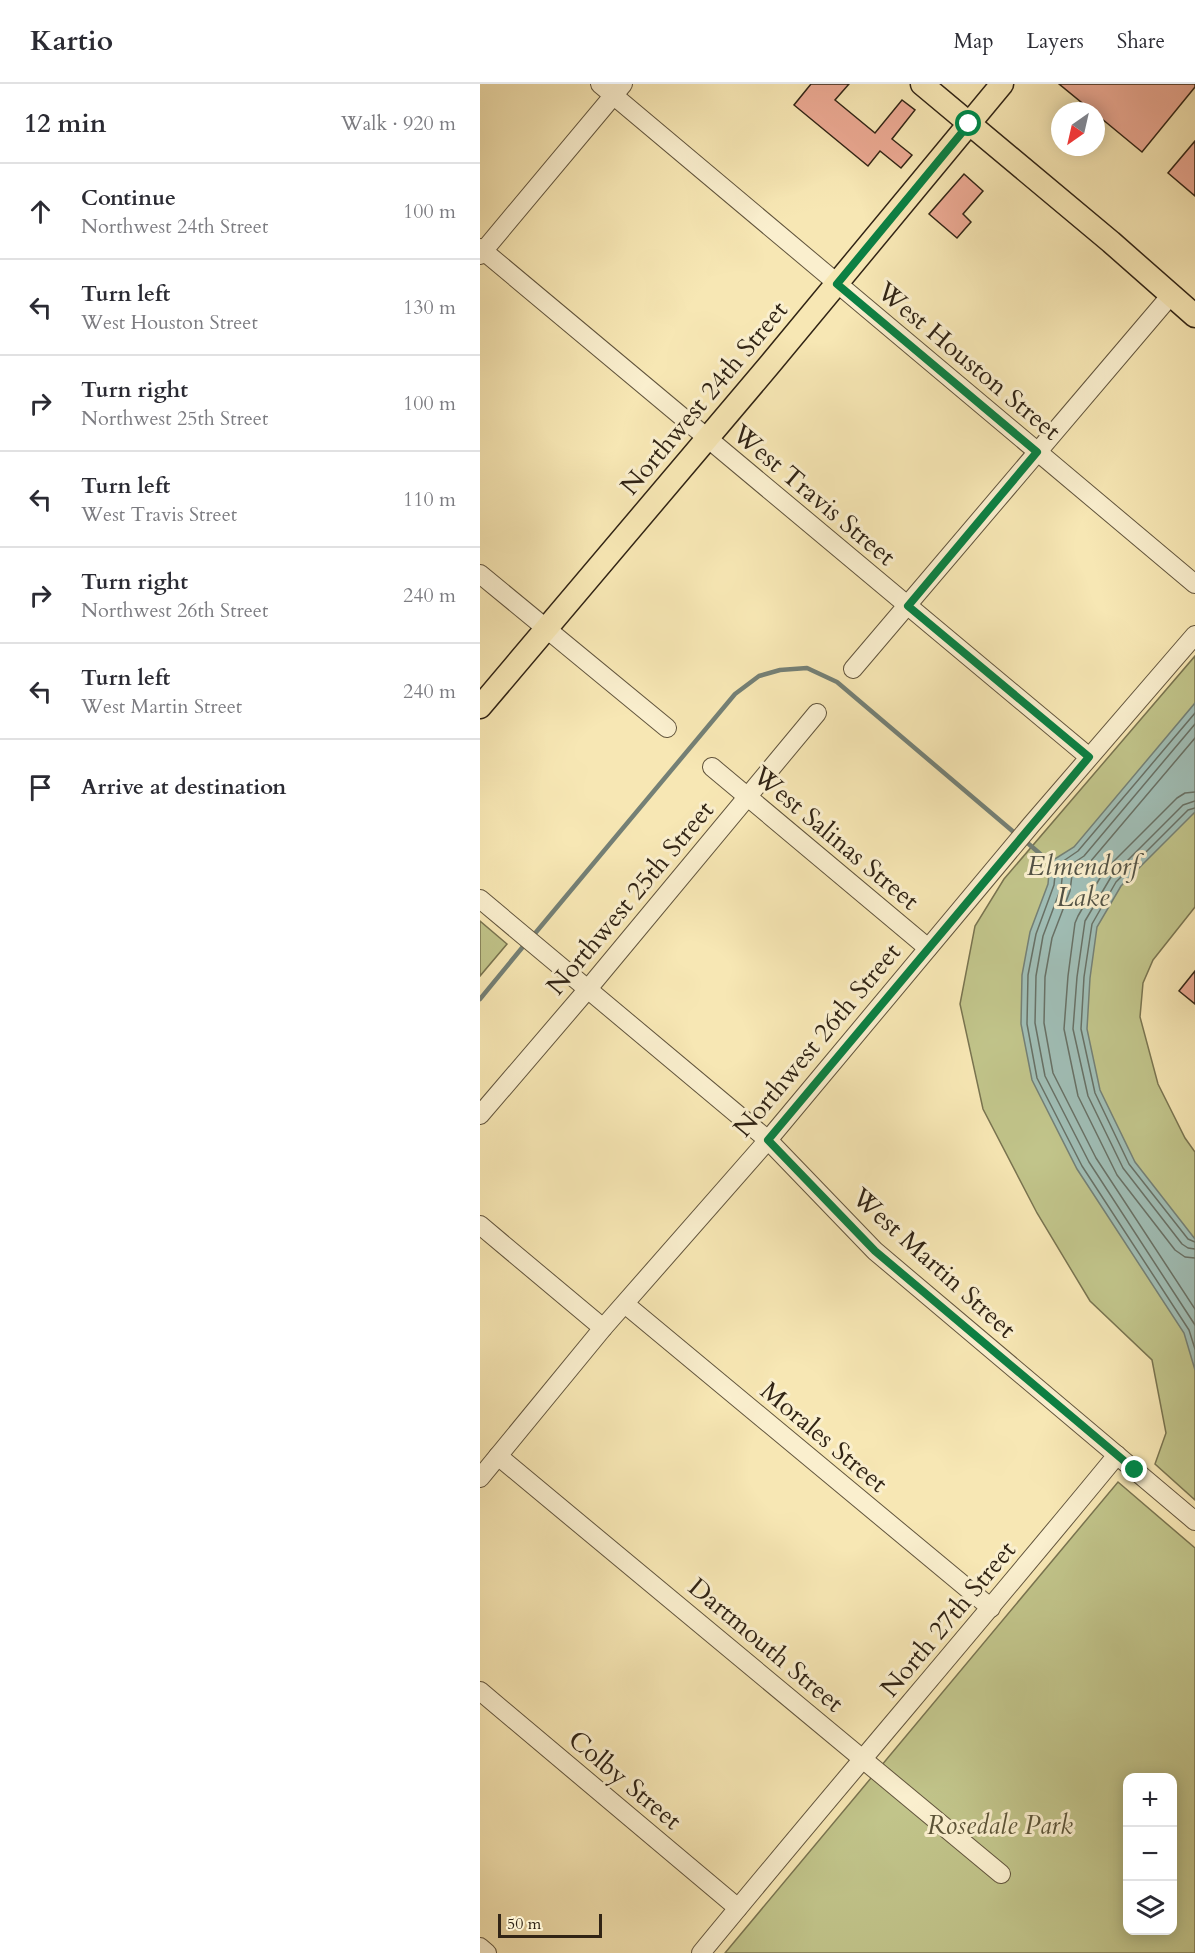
<!DOCTYPE html>
<html lang="en">
<head>
<meta charset="utf-8">
<style>
	:root { --surface:#fff; --page:#f7f7f7; --text:#2b2b33; --muted:#7c7c81; --line:#e1e1e2 }
	body { margin:0; font-family:Cardo,serif; background:var(--page); color:var(--text) }
	.controls { position:absolute; right:18px; bottom:18px; display:grid; overflow:hidden; border-radius:12px; box-shadow:0 3px 15px #0003 }
	.controls button { width:54px; height:54px; display:grid; place-items:center; padding:0; border:0; border-bottom:2px solid var(--line); background:var(--surface); color:var(--text); font:30px sans-serif }
	.compass { position:absolute; left:571px; top:18px; width:54px; height:54px; border-radius:50%; background:var(--surface); box-shadow:0 3px 15px #0003; rotate:214deg }
	.scale { position:absolute; left:18px; bottom:15px; width:104px; box-sizing:border-box; padding-left:6px; border:3px solid #312415; border-top:0; font-size:16px; line-height:21px; white-space:nowrap; color:#312415; -webkit-text-stroke:4px #faefce; paint-order:stroke }
	.stop { position:absolute; width:18px; height:18px; margin:-14px; border:4px solid #0b8043; border-radius:50%; background:#fff }
	.stop.end { background:#0b8043; border-color:#fff; box-shadow:0 2px 6px #0008 }
	.list { margin:0; padding:0; list-style:none }
	h2 { display:flex; justify-content:space-between; align-items:center; height:78px; margin:0; padding:0 24px; font-size:26px }
	h2 small { font-size:20px; font-weight:400; color:var(--muted) }
	.list li { display:grid; grid-template-columns:39px 1fr auto; gap:18px; align-items:center; box-sizing:border-box; height:96px; padding:0 24px; border-top:2px solid var(--line) }
	.list b { display:block; font-size:22px; white-space:nowrap }
	.list p { margin:0; font-size:20px; white-space:nowrap; color:var(--muted) }
	.list em { font-size:20px; font-style:normal; color:var(--muted) }
	.icon { flex:none; width:33px; height:33px; fill:none; stroke:currentColor; stroke-width:2; stroke-linecap:round; stroke-linejoin:round }
	.map { position:relative; flex:none; width:715px; height:1869px; overflow:hidden }
	header { display:flex; align-items:center; gap:36px; box-sizing:border-box; height:84px; padding:0 30px; background:var(--surface); border-bottom:2px solid var(--line) }
	header strong { font-size:28px }
	nav { display:flex; gap:33px; margin-inline-start:auto; font-size:21px }
	main { display:flex }
	aside { flex:1; background:var(--surface) }
	.map>svg:first-child { display:block }
	.green { fill:#c1c48a; stroke:#797450; stroke-width:1.5; fill-rule:evenodd }
	.water { fill:#a0beb6; stroke:#748076; stroke-width:1.5 }
	.lines { fill:none; stroke-linecap:round; stroke-linejoin:round }
	.shore { stroke:#687166; stroke-width:1.5 }
	.stream { stroke:#748076; stroke-width:4.5 }
	.building { fill:#eca993; stroke:#312415; stroke-width:1.5 }
	.minor-casing { stroke:#62553d; stroke-width:20 }
	.major-casing { stroke:#312415; stroke-width:25 }
	.minor { stroke:#faefce; stroke-width:18 }
	.major { stroke:#f7e7b4; stroke-width:22 }
	.route { stroke:#0b8043; stroke-width:8 }
	.labels { text-anchor:middle; dominant-baseline:central; stroke-width:6; stroke-linejoin:round; paint-order:stroke }
	.street-label { font-size:26px; fill:#312415; stroke:#faefce }
	.park-label { font-size:26px; font-style:italic; fill:#5c5438; stroke:#faefce }
	.water-label { font-size:27px; font-style:italic; fill:#525245; stroke:#faefce }
</style>
</head>
<body>
<header>
<strong>Kartio</strong>
<nav><a>Map</a><a>Layers</a><a>Share</a></nav>
</header>
<main>
<aside>
<h2>12 min<small>Walk · 920 m</small></h2>
<ul class="list">
<li><svg class="icon" aria-label="ahead" viewBox="0 0 24 24"><path d="M12 20V5M6 11l6-6 6 6"/></svg><div><b>Continue</b><p>Northwest 24th Street</p></div><em>100 m</em></li>
<li><svg class="icon" aria-label="left" viewBox="0 0 24 24"><path d="M17 20v-9H6M10 6l-5 5 5 5"/></svg><div><b>Turn left</b><p>West Houston Street</p></div><em>130 m</em></li>
<li><svg class="icon" aria-label="right" viewBox="0 0 24 24"><path d="M7 20v-9h11M14 6l5 5-5 5"/></svg><div><b>Turn right</b><p>Northwest 25th Street</p></div><em>100 m</em></li>
<li><svg class="icon" aria-label="left" viewBox="0 0 24 24"><path d="M17 20v-9H6M10 6l-5 5 5 5"/></svg><div><b>Turn left</b><p>West Travis Street</p></div><em>110 m</em></li>
<li><svg class="icon" aria-label="right" viewBox="0 0 24 24"><path d="M7 20v-9h11M14 6l5 5-5 5"/></svg><div><b>Turn right</b><p>Northwest 26th Street</p></div><em>240 m</em></li>
<li><svg class="icon" aria-label="left" viewBox="0 0 24 24"><path d="M17 20v-9H6M10 6l-5 5 5 5"/></svg><div><b>Turn left</b><p>West Martin Street</p></div><em>240 m</em></li>
<li><svg class="icon" aria-label="arrive" viewBox="0 0 24 24"><path d="M6 21V4h12l-3 4 3 4H6"/></svg><div><b>Arrive at destination</b></div></li>
</ul>
</aside>
<div class="map">
<svg width="715" height="1869" viewBox="0 0 715 1869">
	<rect width="100%" height="100%" fill="#f7e7b4"/>
	<filter id="stains"><feTurbulence type="fractalNoise" baseFrequency=".00333" numOctaves="4"/><feColorMatrix values="0 0 0 0 .2 0 0 0 0 .09 0 0 0 0 .02 0 0 0 .5 -.17"/></filter>
	<radialGradient id="worn" r=".72"><stop offset=".6" stop-color="#630" stop-opacity="0"/><stop offset="1" stop-color="#630" stop-opacity=".3"/></radialGradient>
	<g class="green">
		<polygon points="715,572 715,823 673,876 663,899 660,933 678,1000 705,1054 715,1068 715,1416 675,1380 686,1349 672,1276 610,1217 557,1129 503,1025 480,920 495,842 524,795"/>
		<polygon points="0,837 27,860 0,892"/>
		<path d="M638,1398L715,1464V1869H245ZM648,1694H692V1846H648Z"/>
	</g>
	<polygon class="water" points="715,619 715,728 641,802 617,843 610,894 607,945 620,1006 655,1078 715,1155 715,1286 704,1249 597,1085 552,996 541,940 542,891 550,848 568,800 570,778 594,763"/>
	<g class="lines">
		<g class="shore">
			<polyline points="715,629 598,767 576,782 574,801 556,850 548,891 547,940 557,994 602,1082 709,1246 715,1265"/>
			<polyline points="715,640 604,772 583,786 581,804 563,852 556,892 555,939 565,992 609,1078 715,1241"/>
			<polyline points="715,654 610,778 592,791 590,807 572,854 565,893 564,939 573,989 616,1074 715,1225"/>
			<polyline points="715,708 705,709 697,714 624,787 598,832 595,839 588,892 584,945 598,1012 637,1091 695,1166 705,1173 715,1174"/>
			<polyline points="715,717 703,721 631,793 605,837 597,893 593,945 608,1012 643,1084 702,1160 708,1164 715,1165"/>
			<polyline points="715,724 708,726 636,798 612,840 604,893 601,945 615,1009 649,1080 708,1155 715,1158"/>
		</g>
		<g class="stream">
			<polyline points="543,755 573,781"/>
			<polyline points="52,853 255,610 279,592 300,586 327,584 357,598 536,750"/>
			<polyline points="0,915 46,859"/>
		</g>
	</g>
	<g class="building">
		<polygon points="331,0 369,0 355,16 395,49 422,16 435,26 412,55 432,71 421,84 400,67 388,82 314,21"/>
		<polygon points="579,0 715,0 715,3 662,68 616,30 616,27 612,27"/>
		<polygon points="715,57 715,112 688,89"/>
		<polygon points="484,90 503,107 483,130 491,138 477,154 449,130"/>
		<polygon points="715,887 715,920 699,907"/>
	</g>
	<g class="lines">
		<defs>
			<g id="minor">
				<polyline points="120,0 715,500"/>
				<polyline points="0,164 609,673"/>
				<polyline points="0,171 143,0"/>
				<polyline points="0,490 187,644"/>
				<polyline points="373,585 691,211"/>
				<polyline points="232,683 448,864"/>
				<polyline points="0,815 288,1056 395,1167 715,1437"/>
				<polyline points="0,1031 107,906 337,629"/>
				<polyline points="0,1141 123,1244"/>
				<polyline points="145,1220 511,1524"/>
				<polyline points="18,1372 521,1790"/>
				<polyline points="0,1394 123,1244 288,1056 551,741 715,551"/>
				<polyline points="0,1607 258,1824"/>
				<polyline points="0,1863 7,1869"/>
				<path d="M221,1869C358,1702 500,1538 637,1371"/>
			</g>
			<g id="major">
				<polyline points="442,0 631,158 715,232"/>
				<polyline points="0,623 291,279 522,0"/>
			</g>
		</defs>
		<use href="#minor" class="minor-casing"/>
		<use href="#major" class="major-casing"/>
		<use href="#minor" class="minor"/>
		<use href="#major" class="major"/>
	</g>
	<g class="lines">
		<polyline class="route" points="489,40 357,200 557,368 428,522 609,673 288,1056 395,1167 655,1386"/>
	</g>
	<g class="labels">
		<g class="street-label">
			<text transform="translate(489 277) rotate(40)">West Houston Street</text>
			<text transform="translate(224 314) rotate(-50)">Northwest 24th Street</text>
			<text transform="translate(334 411) rotate(40)">West Travis Street</text>
			<text transform="translate(356 754) rotate(40)">West Salinas Street</text>
			<text transform="translate(150 814) rotate(-50)">Northwest 25th Street</text>
			<text transform="translate(337 956) rotate(-50)">Northwest 26th Street</text>
			<text transform="translate(454 1179) rotate(42)">West Martin Street</text>
			<text transform="translate(344 1353) rotate(40)">Morales Street</text>
			<text transform="translate(468 1535) rotate(-50)">North 27th Street</text>
			<text transform="translate(286 1561) rotate(40)">Dartmouth Street</text>
			<text transform="translate(145 1696) rotate(40)">Colby Street</text>
		</g>
		<g class="park-label">
			<text x="520" y="1741">Rosedale Park</text>
		</g>
		<g class="water-label">
			<text x="603" y="782">Elmendorf<tspan x="603" dy="31">Lake</tspan></text>
		</g>
	</g>
	<rect width="100%" height="100%" filter="url(#stains)"/>
	<rect width="100%" height="100%" fill="url(#worn)"/>
</svg>
<div class="controls">
<button>+</button>
<button>−</button>
<button><svg class="icon" aria-label="layers" viewBox="0 0 24 24"><path d="M12 4l9 5-9 5-9-5zM3 14l9 5 9-5"/></svg></button>
</div>
<svg class="compass" viewBox="-18 -18 36 36"><path d="M0-13l5 13h-10z" fill="#e53935"/><path d="M0 13l5-13h-10z" fill="#7c7c81"/></svg>
<div class="scale">50 m</div>
<div class="stop" style="left:489px;top:40px"></div>
<div class="stop end" style="left:655px;top:1386px"></div>
</div>
</main>
</body>
</html>
